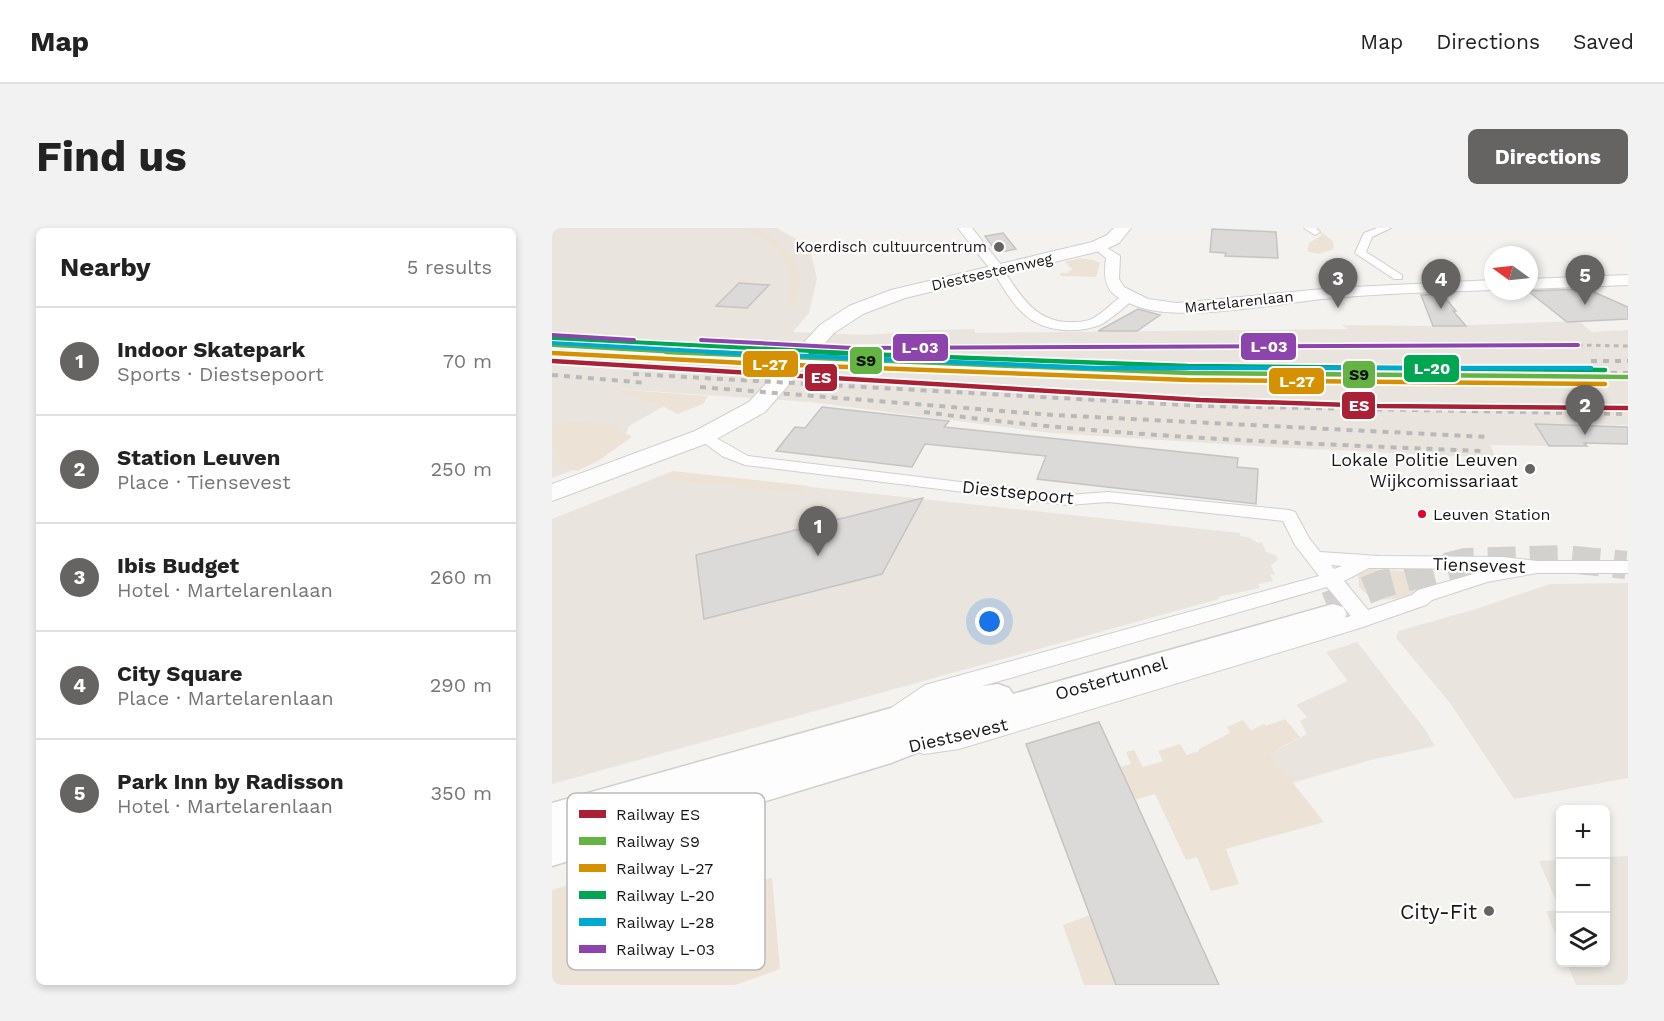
<!DOCTYPE html>
<html lang="en">
<head>
<meta charset="utf-8">
<style>
	:root { --surface:#fff; --page:#f2f2f2; --text:#222; --muted:#767676; --line:#e0e0e0; --accent:#656462 }
	body { margin:0; font-family:"Work Sans",sans-serif; background:var(--page); color:var(--text) }
	.controls { position:absolute; right:18px; bottom:18px; display:grid; overflow:hidden; border-radius:9px; box-shadow:0 3px 9px #0003 }
	.controls button { width:54px; height:54px; display:grid; place-items:center; padding:0; border:0; border-bottom:2px solid var(--line); background:var(--surface); color:var(--text); font:30px sans-serif }
	.compass { position:absolute; left:932px; top:18px; width:54px; height:54px; border-radius:50%; background:var(--surface); box-shadow:0 3px 9px #0003; rotate:285deg }
	.you { position:absolute; left:438px; top:394px; width:21px; height:21px; margin:-15px; border:4px solid #fff; border-radius:50%; background:#1a73e8; box-shadow:0 0 0 9px #1a73e833 }
	.badge { display:grid; place-items:center; width:39px; height:39px; border-radius:50%; background:var(--accent); color:#fff; font-size:20px; font-weight:700 }
	.pin { position:absolute; translate:-50% -50px; filter:drop-shadow(0 2px 3px #0008) }
	.pin::after { content:''; position:absolute; top:32px; width:21px; height:18px; background:inherit; clip-path:polygon(0 0,100% 0,50% 100%) }
	.list { margin:0; padding:0; list-style:none }
	h2 { display:flex; justify-content:space-between; align-items:center; height:78px; margin:0; padding:0 24px; font-size:26px }
	h2 small { font-size:20px; font-weight:400; color:var(--muted) }
	.list li { display:grid; grid-template-columns:39px 1fr auto; gap:18px; align-items:center; box-sizing:border-box; height:108px; padding:0 24px; border-top:2px solid var(--line) }
	.list b { display:block; font-size:22px; white-space:nowrap }
	.list p { margin:0; font-size:20px; white-space:nowrap; color:var(--muted) }
	.list em { font-size:20px; font-style:normal; color:var(--muted) }
	.icon { flex:none; width:33px; height:33px; fill:none; stroke:currentColor; stroke-width:2; stroke-linecap:round; stroke-linejoin:round }
	.map { position:relative; flex:none; width:1076px; height:757px; overflow:hidden; border-radius:9px }
	header { display:flex; align-items:center; gap:36px; box-sizing:border-box; height:84px; padding:0 30px; background:var(--surface); border-bottom:2px solid var(--line) }
	header strong { font-size:28px }
	nav { display:flex; gap:33px; margin-inline-start:auto; font-size:21px }
	.intro { display:flex; align-items:center; justify-content:space-between; box-sizing:border-box; height:144px; padding:0 36px }
	h1 { margin:0; font-size:42px }
	.button { padding:15px 27px; border-radius:9px; background:var(--accent); color:#fff; font-size:21px; font-weight:700 }
	main { display:flex; gap:36px; padding:0 36px }
	aside { flex:1; background:var(--surface); border-radius:9px; box-shadow:0 3px 9px #0003 }
	.map>svg:first-child { display:block }
	.built { fill:#e9e5de }
	.green { fill:#ece3d6 }
	.building { fill:#dbdad8; stroke:#c6c4c2; stroke-width:1.5 }
	.lines { fill:none; stroke-linecap:round; stroke-linejoin:round }
	.secondary-tunnel { stroke:#d3d1ce; stroke-width:28; stroke-dasharray:28 14; stroke-linecap:butt }
	.minor-casing { stroke:#d1cfcd; stroke-width:2 }
	.tertiary-casing { stroke:#d1cfcd; stroke-width:2 }
	.secondary-casing { stroke:#d1cfcd; stroke-width:3 }
	.primary-casing { stroke:#d1cfcd; stroke-width:2 }
	.minor { fill:#fdfdfd; fill-rule:evenodd }
	.tertiary { fill:#fdfdfd; fill-rule:evenodd }
	.secondary { fill:#fdfdfd; fill-rule:evenodd }
	.primary { fill:#fdfdfd; fill-rule:evenodd }
	.rail-far1 { stroke:#bab9b9; stroke-width:3; stroke-dasharray:4.5 4.5; stroke-linecap:butt }
	.rail { stroke:#bab9b9; stroke-width:4; stroke-dasharray:6 6; stroke-linecap:butt }
	.rail-1-casing { stroke:#fff; stroke-width:8 }
	.rail-2-far1-casing { stroke:#fff; stroke-width:7 }
	.rail-2-casing { stroke:#fff; stroke-width:8 }
	.rail-3-casing { stroke:#fff; stroke-width:8 }
	.rail-4-far1-casing { stroke:#fff; stroke-width:7 }
	.rail-4-casing { stroke:#fff; stroke-width:8 }
	.rail-5-far1-casing { stroke:#fff; stroke-width:7 }
	.rail-5-casing { stroke:#fff; stroke-width:8 }
	.rail-6-casing { stroke:#fff; stroke-width:7 }
	.rail-1 { stroke:#aa2135; stroke-width:4.5 }
	.rail-2-far1 { stroke:#63b443; stroke-width:4 }
	.rail-2 { stroke:#63b443; stroke-width:4.5 }
	.rail-3 { stroke:#d69103; stroke-width:4.5 }
	.rail-4-far1 { stroke:#00a651; stroke-width:4 }
	.rail-4 { stroke:#00a651; stroke-width:4.5 }
	.rail-5-far1 { stroke:#00a9ce; stroke-width:4 }
	.rail-5 { stroke:#00a9ce; stroke-width:4.5 }
	.rail-6 { stroke:#8e44ad; stroke-width:4 }
	.poi-dot { fill:#656462; stroke:#fff; stroke-width:2 }
	.bus-dot { fill:#e4002b; stroke:#fff; stroke-width:2 }
	.labels { text-anchor:middle; dominant-baseline:central; stroke-width:4.5; stroke-linejoin:round; paint-order:stroke }
	.far-poi-label { font-size:15px; fill:#181716; stroke:#fff; text-anchor:end }
	.far-street-label { font-size:15px; fill:#181716; stroke:#fff }
	.bus-label { font-size:16px; fill:#181716; stroke:#fff; text-anchor:start }
	.poi-label { font-size:18px; fill:#181716; stroke:#fff; text-anchor:end }
	.street-label { font-size:18px; fill:#181716; stroke:#fff }
	.near-poi-label { font-size:21px; fill:#181716; stroke:#fff; text-anchor:end }
	.key { fill:#fff; stroke:#bab9b9; stroke-width:1.5 }
	.key-label { font-size:16px; fill:#181716 }
	.line-badge { stroke:#fff; stroke-width:2 }
	.badge-label { font-size:16px; text-anchor:middle; font-weight:bold; fill:#fff }
	.pale-badge-label { font-size:16px; text-anchor:middle; font-weight:bold; fill:#111 }
</style>
</head>
<body>
<header>
<strong>Map</strong>
<nav><a>Map</a><a>Directions</a><a>Saved</a></nav>
</header>
<div class="intro"><h1>Find us</h1><a class="button">Directions</a></div>
<main>
<aside>
<h2>Nearby<small>5 results</small></h2>
<ul class="list">
<li><span class="badge">1</span><div><b>Indoor Skatepark</b><p>Sports · Diestsepoort</p></div><em>70 m</em></li>
<li><span class="badge">2</span><div><b>Station Leuven</b><p>Place · Tiensevest</p></div><em>250 m</em></li>
<li><span class="badge">3</span><div><b>Ibis Budget</b><p>Hotel · Martelarenlaan</p></div><em>260 m</em></li>
<li><span class="badge">4</span><div><b>City Square</b><p>Place · Martelarenlaan</p></div><em>290 m</em></li>
<li><span class="badge">5</span><div><b>Park Inn by Radisson</b><p>Hotel · Martelarenlaan</p></div><em>350 m</em></li>
</ul>
</aside>
<div class="map">
<svg width="1076" height="757" viewBox="0 0 1076 757">
	<rect width="100%" height="100%" fill="#f4f2ef"/>
	<g class="built">
		<polygon points="0,0 225,0 244,11 259,26 265,51 257,85 241,104 316,107 378,102 422,101 423,105 796,101 789,97 889,98 1027,93 1040,104 1076,102 1076,197 983,196 997,218 938,217 945,230 718,219 499,205 258,174 66,161 114,177 77,198 72,211 43,234 0,250"/>
		<polygon points="118,244 688,305 688,308 696,309 706,315 710,314 714,324 724,327 726,332 719,337 723,347 718,346 721,353 706,356 708,360 666,369 667,371 0,556 0,291"/>
		<polygon points="1076,355 1076,550 962,571 898,475 844,410 846,403 924,381 998,356"/>
		<polygon points="805,414 872,500 883,518 819,532 740,555 718,526 755,506 748,493 755,489 744,477 796,453 774,424"/>
		<polygon points="1076,628 1076,757 1024,757 1015,735 1054,734 1054,629"/>
		<polygon points="1008,632 1008,718 994,683 1008,682 987,633"/>
	</g>
	<g class="green">
		<path d="M184,0C189,0 197,0 202,0C211,2 220,9 226,15C251,35 255,53 239,83C236,47 245,34 209,10C202,5 192,0 184,0Z"/>
		<polygon points="769,4 781,13 782,21 767,26 755,23 757,15 769,8"/>
		<polygon points="528,30 541,32 548,35 544,49 509,48 508,45 517,45 516,43 521,42 513,34"/>
		<polygon points="62,161 156,168 151,176 125,186 107,176 62,163"/>
		<polygon points="33,193 61,197 80,209 46,233 25,243 12,238 0,221 0,197"/>
		<polygon points="121,243 257,258 251,265 110,251 111,247"/>
		<path d="M818,341L871,344L878,348L881,356L878,360C853,368 827,382 807,359L806,347Z"/>
		<polygon points="733,491 748,509 718,526 772,594 674,621 687,656 659,663 645,629 634,632 603,566 583,572 568,539 579,536 574,524 582,522 591,539 611,533 606,523 628,516 635,527 647,523 647,521 678,505 675,499 691,492 699,502 712,496 714,498"/>
		<polygon points="67,642 64,700 79,695 79,708 209,661 209,653 220,650 228,741 183,757 0,757 0,662"/>
		<polygon points="538,687 564,757 532,757 511,697"/>
	</g>
	<g class="building">
		<polygon points="660,1 724,4 726,30 673,28 674,25 658,24"/>
		<polygon points="451,5 464,21 445,25 433,8"/>
		<polygon points="187,55 217,57 195,80 164,78"/>
		<polygon points="1035,61 1076,79 1076,91 1015,94 976,63"/>
		<polygon points="890,66 904,83 901,83 914,98 881,98 869,67"/>
		<polygon points="586,81 608,87 585,103 546,103"/>
		<polygon points="270,179 397,193 392,199 686,230 685,239 706,241 704,276 485,251 494,228 373,216 360,239 224,223 243,199 253,200"/>
		<polygon points="983,196 1076,199 1076,216 1032,215 1035,218 997,218"/>
		<polygon points="371,270 330,346 152,391 144,327"/>
		<polygon points="547,494 583,572 667,757 564,757 474,516"/>
	</g>
	<g class="lines">
		<polyline class="secondary-tunnel" points="775,378 830,356 913,334 1014,331 1074,337"/>
		<defs>
			<g id="minor">
				<polygon points="752,0 764,0 768,4 763,7"/>
				<polygon points="825,0 839,0 820,9 814,24 850,47 850,51 842,51 803,25 812,5"/>
				<path d="M446,39L450,40C467,65 482,93 516,94C525,94 536,94 543,89C556,82 563,69 578,65L584,69C578,75 555,94 548,97C524,106 492,104 473,87C459,75 450,57 440,42Z"/>
				<path d="M152,203L196,228L516,267L556,264L737,282L743,284L757,310L768,324L827,328L951,329L985,333H1076V345H985L935,354L880,372L874,377L805,401L407,521L372,526L364,523L361,516L364,509L407,501L799,388L775,359L388,470C374,479 356,498 339,492L336,486L339,480L373,457L767,348L743,317L731,293L556,274L516,277L193,237L170,228L147,211L144,208ZM779,337L790,338L782,341ZM817,340H827L939,341L866,362L860,367L816,382L792,353Z"/>
			</g>
			<g id="tertiary">
				<polygon points="406,0 420,0 453,42 451,45 441,45"/>
				<path d="M546,14L568,28L567,51L572,59L596,71L625,75L782,60L941,52V62C888,64 835,65 782,70C729,74 635,95 587,79C557,68 550,60 554,30L539,18Z"/>
				<polygon points="1076,47 1076,57 977,61 977,51"/>
			</g>
			<polygon id="secondary" points="781,376 791,379 795,386 791,393 402,510 339,535 0,638 0,575 407,461 446,456 457,460 461,466"/>
			<polygon id="primary" points="562,0 579,0 567,15 552,22 353,70 311,86 282,105 213,184 161,213 0,273 0,256 143,203 197,174 268,97 297,78 339,62 540,14 555,7"/>
		</defs>
		<use href="#minor" class="minor-casing"/>
		<use href="#tertiary" class="tertiary-casing"/>
		<use href="#secondary" class="secondary-casing"/>
		<use href="#primary" class="primary-casing"/>
		<use href="#minor" class="minor"/>
		<use href="#tertiary" class="tertiary"/>
		<use href="#secondary" class="secondary"/>
		<use href="#primary" class="primary"/>
		<g class="rail-far1">
			<polyline points="1026,117 1076,118"/>
			<polyline points="0,123 33,125"/>
		</g>
		<g class="rail">
			<polyline points="8,124 150,132"/>
			<polyline points="1039,133 1076,133"/>
			<polyline points="1047,145 1076,145"/>
			<polyline points="81,146 650,178 1076,186"/>
			<polyline points="0,147 94,155"/>
			<polyline points="148,159 501,187 935,209"/>
			<path d="M372,184C557,209 743,215 929,223"/>
		</g>
		<defs>
			<polyline id="rail-1" points="0,133 648,172 826,178 1076,180"/>
			<polyline id="rail-2-far1" points="0,117 141,125"/>
			<polyline id="rail-2" points="114,124 636,145 1076,149"/>
			<polyline id="rail-3" points="0,125 193,135 636,152 1053,156"/>
			<polyline id="rail-4-far1" points="0,110 297,125"/>
			<polyline id="rail-4" points="258,124 636,138 1053,142"/>
			<polyline id="rail-5-far1" points="0,115 181,125"/>
			<polyline id="rail-5" points="154,124 542,140 1039,140"/>
			<g id="rail-6">
				<polyline points="0,107 82,112"/>
				<polyline points="149,112 301,120 1026,117"/>
			</g>
		</defs>
		<use href="#rail-1" class="rail-1-casing"/>
		<use href="#rail-2-far1" class="rail-2-far1-casing"/>
		<use href="#rail-2" class="rail-2-casing"/>
		<use href="#rail-3" class="rail-3-casing"/>
		<use href="#rail-4-far1" class="rail-4-far1-casing"/>
		<use href="#rail-4" class="rail-4-casing"/>
		<use href="#rail-5-far1" class="rail-5-far1-casing"/>
		<use href="#rail-5" class="rail-5-casing"/>
		<use href="#rail-6" class="rail-6-casing"/>
		<use href="#rail-1" class="rail-1"/>
		<use href="#rail-2-far1" class="rail-2-far1"/>
		<use href="#rail-2" class="rail-2"/>
		<use href="#rail-3" class="rail-3"/>
		<use href="#rail-4-far1" class="rail-4-far1"/>
		<use href="#rail-4" class="rail-4"/>
		<use href="#rail-5-far1" class="rail-5-far1"/>
		<use href="#rail-5" class="rail-5"/>
		<use href="#rail-6" class="rail-6"/>
	</g>
	<g class="poi-dot">
		<circle cx="447" cy="19" r="6"/>
		<circle cx="978" cy="241" r="6"/>
		<circle cx="937" cy="683" r="6"/>
	</g>
	<circle class="bus-dot" cx="870" cy="286" r="5"/>
	<g class="labels">
		<g class="far-poi-label">
			<text x="435" y="19">Koerdisch cultuurcentrum</text>
		</g>
		<g class="far-street-label">
			<text transform="translate(440 44) rotate(-13)">Diestsesteenweg</text>
			<text transform="translate(687 74) rotate(-6)">Martelarenlaan</text>
		</g>
		<g class="bus-label">
			<text x="881" y="286">Leuven Station</text>
		</g>
		<g class="poi-label">
			<text x="966" y="231">Lokale Politie Leuven<tspan x="966" dy="21">Wijkcomissariaat</tspan></text>
		</g>
		<g class="street-label">
			<text transform="translate(466 264) rotate(6)">Diestsepoort</text>
			<text transform="translate(927 337) rotate(2)">Tiensevest</text>
			<text transform="translate(559 450) rotate(-16)">Oostertunnel</text>
			<text transform="translate(406 507) rotate(-13)">Diestsevest</text>
		</g>
		<g class="near-poi-label">
			<text x="925" y="683">City-Fit</text>
		</g>
	</g>
	<rect x="15" y="565" width="198" height="177" rx="9" class="key"/>
	<rect x="27" y="582" width="27" height="8" fill="#aa2135"/>
	<rect x="27" y="609" width="27" height="8" fill="#63b443"/>
	<rect x="27" y="636" width="27" height="8" fill="#d69103"/>
	<rect x="27" y="663" width="27" height="8" fill="#00a651"/>
	<rect x="27" y="690" width="27" height="8" fill="#00a9ce"/>
	<rect x="27" y="717" width="27" height="8" fill="#8e44ad"/>
	<g class="key-label">
		<text x="64" y="592">Railway ES</text>
		<text x="64" y="619">Railway S9</text>
		<text x="64" y="646">Railway L-27</text>
		<text x="64" y="673">Railway L-20</text>
		<text x="64" y="700">Railway L-28</text>
		<text x="64" y="727">Railway L-03</text>
	</g>
	<g class="line-badge">
		<rect x="688" y="104" width="57" height="29" rx="6" fill="#8e44ad"/>
		<rect x="340" y="105" width="57" height="29" rx="6" fill="#8e44ad"/>
		<rect x="297" y="118" width="34" height="29" rx="6" fill="#63b443"/>
		<rect x="190" y="122" width="57" height="28" rx="6" fill="#d69103"/>
		<rect x="851" y="126" width="57" height="29" rx="6" fill="#00a651"/>
		<rect x="790" y="132" width="34" height="29" rx="6" fill="#63b443"/>
		<rect x="252" y="135" width="34" height="29" rx="6" fill="#aa2135"/>
		<rect x="716" y="139" width="57" height="28" rx="6" fill="#d69103"/>
		<rect x="789" y="163" width="35" height="29" rx="6" fill="#aa2135"/>
	</g>
	<g class="badge-label">
		<text x="717" y="124">L-03</text>
		<text x="368" y="125">L-03</text>
		<text x="218" y="142">L-27</text>
		<text x="880" y="146">L-20</text>
		<text x="269" y="155">ES</text>
		<text x="745" y="159">L-27</text>
		<text x="807" y="183">ES</text>
	</g>
	<g class="pale-badge-label">
		<text x="314" y="138">S9</text>
		<text x="807" y="152">S9</text>
	</g>
</svg>
<div class="controls">
<button>+</button>
<button>−</button>
<button><svg class="icon" aria-label="layers" viewBox="0 0 24 24"><path d="M12 4l9 5-9 5-9-5zM3 14l9 5 9-5"/></svg></button>
</div>
<svg class="compass" viewBox="-18 -18 36 36"><path d="M0-13l5 13h-10z" fill="#e53935"/><path d="M0 13l5-13h-10z" fill="#767676"/></svg>
<div class="you"></div>
<div class="pin badge" style="left:266px;top:328px">1</div>
<div class="pin badge" style="left:1033px;top:207px">2</div>
<div class="pin badge" style="left:786px;top:80px">3</div>
<div class="pin badge" style="left:889px;top:81px">4</div>
<div class="pin badge" style="left:1033px;top:77px">5</div>
</div>
</main>
</body>
</html>
